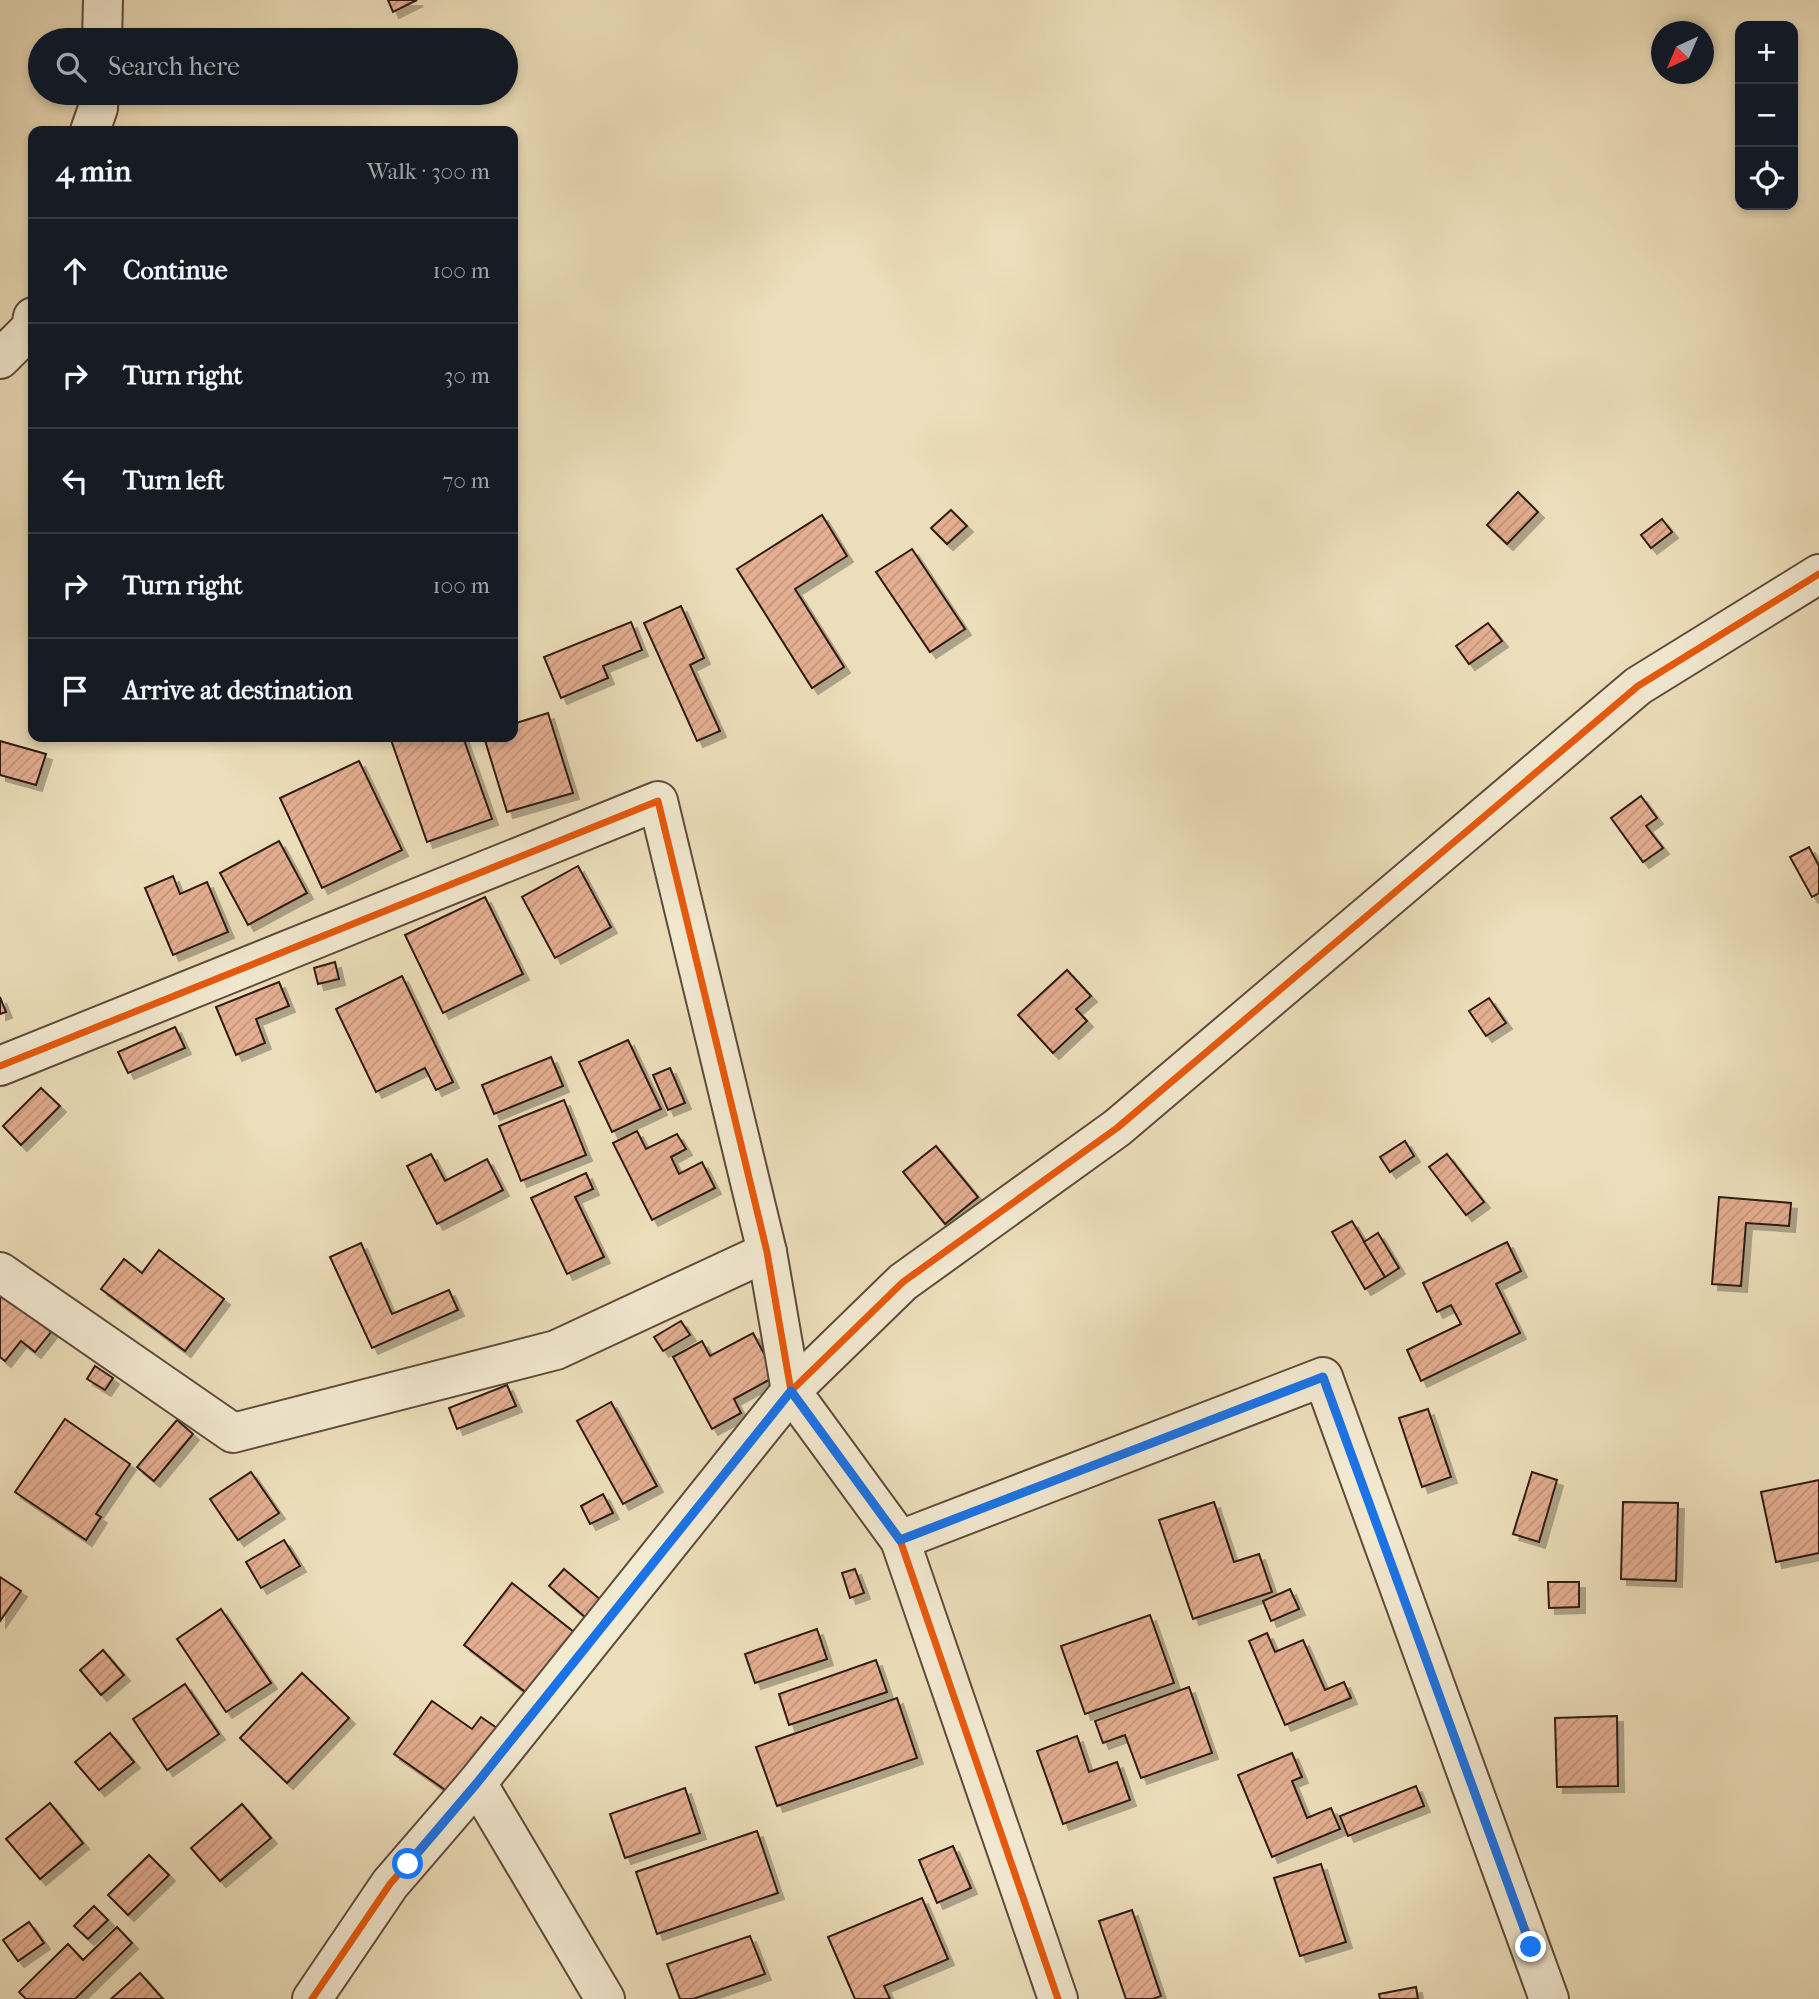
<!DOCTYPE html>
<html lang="en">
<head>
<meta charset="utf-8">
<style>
	:root { --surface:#171b24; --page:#20242c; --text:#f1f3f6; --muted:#9ea1a6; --line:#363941 }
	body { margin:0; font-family:"IM FELL French Canon",serif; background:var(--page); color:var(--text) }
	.controls { position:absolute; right:21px; top:21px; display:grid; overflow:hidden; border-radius:14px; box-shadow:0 4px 10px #0003 }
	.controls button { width:63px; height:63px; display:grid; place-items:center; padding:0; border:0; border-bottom:2px solid var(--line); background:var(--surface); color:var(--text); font:35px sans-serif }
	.compass { position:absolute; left:1651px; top:21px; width:63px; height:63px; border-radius:50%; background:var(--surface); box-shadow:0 4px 10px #0003; rotate:224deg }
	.stop { position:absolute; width:21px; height:21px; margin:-16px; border:5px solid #1a73e8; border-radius:50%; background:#fff }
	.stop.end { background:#1a73e8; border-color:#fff; box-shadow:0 2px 7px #0008 }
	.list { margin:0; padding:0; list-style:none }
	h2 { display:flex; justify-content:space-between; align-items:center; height:91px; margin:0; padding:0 28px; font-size:30px }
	h2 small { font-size:23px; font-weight:400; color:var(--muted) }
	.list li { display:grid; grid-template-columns:46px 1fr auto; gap:21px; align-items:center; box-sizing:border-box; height:105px; padding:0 28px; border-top:2px solid var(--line) }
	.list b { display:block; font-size:26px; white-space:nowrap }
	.list em { font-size:23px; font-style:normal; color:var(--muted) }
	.icon { flex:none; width:38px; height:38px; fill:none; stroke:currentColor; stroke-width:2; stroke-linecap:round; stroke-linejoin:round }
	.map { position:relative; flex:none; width:1819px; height:1999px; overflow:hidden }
	.search { position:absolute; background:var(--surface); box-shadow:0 4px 10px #0003; left:28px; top:28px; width:490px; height:77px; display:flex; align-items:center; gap:18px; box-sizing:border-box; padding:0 24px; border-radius:38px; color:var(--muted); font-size:26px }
	.panel { position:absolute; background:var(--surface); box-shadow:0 4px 10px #0003; left:28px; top:126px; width:490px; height:616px; border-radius:14px }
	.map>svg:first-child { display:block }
	.building { fill:url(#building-hatch); stroke:#2f1a12; stroke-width:2; filter:url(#shadow) }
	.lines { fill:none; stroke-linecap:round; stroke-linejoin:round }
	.minor-casing { stroke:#5e4b3c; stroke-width:42 }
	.minor { stroke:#f3ead2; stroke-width:38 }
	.cycleway-casing { stroke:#f3ead2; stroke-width:11 }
	.cycleway { stroke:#e8590c; stroke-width:7 }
	.route { stroke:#1a73e8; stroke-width:9 }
</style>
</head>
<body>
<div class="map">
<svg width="1819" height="1999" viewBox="0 0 1819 1999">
	<defs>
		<pattern id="building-hatch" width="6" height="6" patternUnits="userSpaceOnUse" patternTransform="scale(1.75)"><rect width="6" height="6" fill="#e4ae91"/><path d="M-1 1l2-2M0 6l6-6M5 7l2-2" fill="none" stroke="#c4957c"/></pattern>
		<filter id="shadow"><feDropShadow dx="6" dy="6" stdDeviation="0" flood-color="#0004"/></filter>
	</defs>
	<rect width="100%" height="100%" fill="#ecdeba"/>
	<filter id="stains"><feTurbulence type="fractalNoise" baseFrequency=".00286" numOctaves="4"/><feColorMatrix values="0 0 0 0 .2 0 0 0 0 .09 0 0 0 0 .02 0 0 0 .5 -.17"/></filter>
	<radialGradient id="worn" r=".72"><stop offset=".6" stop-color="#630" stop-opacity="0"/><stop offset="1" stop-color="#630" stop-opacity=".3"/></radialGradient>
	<g class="building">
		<polygon points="388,0 417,0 393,12"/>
		<polygon points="1518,492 1538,512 1507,544 1487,525"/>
		<polygon points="951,510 967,526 947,544 931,528"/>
		<polygon points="822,515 847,556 795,589 844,667 812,688 737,569"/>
		<polygon points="1662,519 1672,532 1651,548 1641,535"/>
		<polygon points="912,549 965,629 930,652 876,572"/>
		<polygon points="681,606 704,658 690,665 720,731 697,741 644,623"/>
		<polygon points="631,622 642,650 603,666 608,678 561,698 544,657"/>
		<polygon points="1488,623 1502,641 1469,664 1456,646"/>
		<polygon points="548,713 573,793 507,812 484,737 513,737 513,724"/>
		<polygon points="390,737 463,737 492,819 427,842"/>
		<polygon points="0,741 46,754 36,785 0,775"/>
		<polygon points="359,761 402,850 322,888 280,798"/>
		<polygon points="1641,796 1657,818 1646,826 1663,848 1643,862 1611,818"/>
		<polygon points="279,841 307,893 248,925 220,873"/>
		<polygon points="1809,847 1819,866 1819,893 1812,897 1790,857"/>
		<polygon points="578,866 611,927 555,958 522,897"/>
		<polygon points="173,876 180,894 207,882 228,932 173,955 145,888"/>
		<polygon points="485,897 523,974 443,1013 405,935"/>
		<polygon points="335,962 339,979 318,984 314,968"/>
		<polygon points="1067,970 1091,996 1076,1009 1087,1021 1053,1053 1018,1015"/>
		<polygon points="402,976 453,1082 436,1090 425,1068 376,1092 336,1009"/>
		<polygon points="279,982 289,1006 256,1019 265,1043 236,1055 216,1007"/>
		<polygon points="0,997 6,1012 0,1014"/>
		<polygon points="1489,998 1506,1023 1486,1036 1469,1011"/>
		<polygon points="175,1027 185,1048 128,1073 118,1052"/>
		<polygon points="628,1040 661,1109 612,1132 579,1062"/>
		<polygon points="551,1057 563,1086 494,1114 482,1085"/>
		<polygon points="670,1068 685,1103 668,1110 653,1075"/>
		<polygon points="41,1088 60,1106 21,1145 3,1126"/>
		<polygon points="564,1100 586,1155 521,1181 499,1126"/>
		<polygon points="637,1131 646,1149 677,1134 686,1149 671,1157 679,1174 702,1162 715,1188 652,1220 613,1143"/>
		<polygon points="1405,1141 1414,1156 1390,1172 1380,1157"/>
		<polygon points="936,1146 978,1197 945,1224 903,1172"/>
		<polygon points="431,1154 445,1181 487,1159 503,1190 437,1224 407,1166"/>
		<polygon points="1447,1154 1484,1202 1466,1215 1429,1167"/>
		<polygon points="586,1173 593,1189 575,1197 604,1257 567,1274 531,1198"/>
		<polygon points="1719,1197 1791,1203 1789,1226 1746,1223 1741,1286 1712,1284"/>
		<polygon points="1352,1221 1385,1277 1365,1289 1332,1232"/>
		<polygon points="1378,1233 1399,1268 1385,1277 1364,1242"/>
		<polygon points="1507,1242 1521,1271 1496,1284 1520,1333 1421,1381 1407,1350 1461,1324 1451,1305 1437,1312 1423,1283"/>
		<polygon points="361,1243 392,1314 449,1290 458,1310 372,1348 330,1257"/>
		<polygon points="159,1250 224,1299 185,1351 101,1289 124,1259 142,1273"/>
		<polygon points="0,1291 51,1332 35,1352 21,1341 5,1361 0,1357"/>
		<polygon points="681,1321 690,1335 663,1351 654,1337"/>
		<polygon points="753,1333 776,1376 734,1399 741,1413 712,1429 673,1357 702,1341 710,1356"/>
		<polygon points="95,1366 113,1378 105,1390 87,1379"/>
		<polygon points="507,1385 516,1406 457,1429 449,1408"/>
		<polygon points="611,1402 657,1486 623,1504 577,1421"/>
		<polygon points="1428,1409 1451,1477 1422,1487 1399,1418"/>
		<polygon points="65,1419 130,1464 96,1514 101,1517 86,1540 15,1492"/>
		<polygon points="177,1420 193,1434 154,1481 137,1467"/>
		<polygon points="251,1472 279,1513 238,1540 210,1499"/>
		<polygon points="1532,1472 1557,1480 1539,1542 1513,1534"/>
		<polygon points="1819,1480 1819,1553 1776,1562 1761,1492"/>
		<polygon points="603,1494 613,1513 590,1524 581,1506"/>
		<polygon points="1214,1502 1234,1562 1259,1554 1272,1592 1193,1619 1159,1520"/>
		<polygon points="1623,1502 1678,1503 1676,1581 1621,1579"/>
		<polygon points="284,1540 300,1566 261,1588 246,1562"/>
		<polygon points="564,1569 608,1606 593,1624 549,1586"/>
		<polygon points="855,1569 864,1593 850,1598 842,1573"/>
		<polygon points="0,1577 21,1591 0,1621"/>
		<polygon points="1548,1582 1579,1582 1579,1607 1549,1608"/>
		<polygon points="512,1583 584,1640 537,1701 464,1645"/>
		<polygon points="1290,1589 1299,1609 1271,1621 1263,1601"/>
		<polygon points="221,1609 271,1683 226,1712 177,1639"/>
		<polygon points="1150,1615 1174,1683 1085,1714 1061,1646"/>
		<polygon points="817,1629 827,1659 755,1683 745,1654"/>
		<polygon points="1267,1633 1275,1652 1303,1640 1325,1690 1344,1682 1351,1698 1285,1725 1249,1641"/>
		<polygon points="103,1650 124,1675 101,1695 80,1670"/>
		<polygon points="876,1660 887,1692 789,1725 779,1694"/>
		<polygon points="302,1673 349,1718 287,1783 240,1738"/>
		<polygon points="185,1684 219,1734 167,1770 133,1719"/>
		<polygon points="1189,1687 1212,1753 1141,1778 1125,1735 1103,1743 1095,1721"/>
		<polygon points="897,1698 917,1758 777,1806 756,1747"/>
		<polygon points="432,1701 472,1729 481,1717 507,1735 461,1801 394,1754"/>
		<polygon points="1617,1716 1618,1786 1557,1787 1555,1718"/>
		<polygon points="110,1733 134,1762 99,1790 75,1762"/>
		<polygon points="1077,1736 1089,1772 1117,1762 1130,1800 1063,1824 1037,1751"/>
		<polygon points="1292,1753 1302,1777 1292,1781 1307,1818 1331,1808 1340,1829 1272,1857 1238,1775"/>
		<polygon points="1416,1786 1424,1806 1348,1836 1340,1816"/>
		<polygon points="685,1788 700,1833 625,1858 610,1814"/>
		<polygon points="50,1803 83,1843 40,1879 6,1839"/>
		<polygon points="242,1804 271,1838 220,1881 191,1848"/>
		<polygon points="757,1831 778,1893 657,1934 636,1872"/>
		<polygon points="953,1846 971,1888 937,1903 919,1860"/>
		<polygon points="149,1855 169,1875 128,1915 108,1895"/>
		<polygon points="1321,1864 1346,1942 1300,1956 1274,1878"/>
		<polygon points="922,1898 948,1959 884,1986 890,1999 855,1999 828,1937"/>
		<polygon points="94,1906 108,1920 88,1939 74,1926"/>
		<polygon points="1132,1910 1161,1996 1153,1999 1126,1999 1099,1921"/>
		<polygon points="29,1922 44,1943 18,1961 3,1940"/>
		<polygon points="117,1927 132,1943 75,1999 26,1999 19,1992 68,1944 83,1960"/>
		<polygon points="750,1936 765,1974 693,1999 680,1999 667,1964"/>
		<polygon points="140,1973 163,1999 111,1999"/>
		<polygon points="1416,1987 1418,1999 1380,1999 1379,1994"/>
	</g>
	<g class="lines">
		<defs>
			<g id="minor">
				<polyline points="102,40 103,0"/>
				<polyline points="90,131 98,108 99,93"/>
				<polyline points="0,359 31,328 33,317"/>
				<polyline points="0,1066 658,801 767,1252 791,1391 900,1540 1058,1999"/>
				<polyline points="0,1272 233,1433 556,1350 767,1252"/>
				<polyline points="900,1540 1323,1377 1549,1999"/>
				<polyline points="477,1783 605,1999"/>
				<polyline points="312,1999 390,1884 477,1783 791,1391 903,1282 1117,1128 1638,686 1819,574"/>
			</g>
		</defs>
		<use href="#minor" class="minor-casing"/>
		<use href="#minor" class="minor"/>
		<defs>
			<g id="cycleway">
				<polyline points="0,1066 658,801 767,1252 791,1391 900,1540 1058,1999"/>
				<polyline points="312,1999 390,1884 477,1783 791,1391 903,1282 1117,1128 1638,686 1819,574"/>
			</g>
		</defs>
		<use href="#cycleway" class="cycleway-casing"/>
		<use href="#cycleway" class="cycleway"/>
	</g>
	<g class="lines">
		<polyline class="route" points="408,1864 477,1783 791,1391 900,1540 1323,1377 1531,1947"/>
	</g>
	<rect width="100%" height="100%" filter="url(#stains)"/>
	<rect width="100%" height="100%" fill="url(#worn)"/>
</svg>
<div class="controls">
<button>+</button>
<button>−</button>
<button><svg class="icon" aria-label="locate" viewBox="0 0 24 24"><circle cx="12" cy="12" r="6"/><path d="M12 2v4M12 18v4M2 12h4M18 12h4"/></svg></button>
</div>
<svg class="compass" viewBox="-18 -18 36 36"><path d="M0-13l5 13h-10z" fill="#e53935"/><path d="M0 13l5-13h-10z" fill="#9ea1a6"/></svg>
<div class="stop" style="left:408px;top:1864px"></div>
<div class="stop end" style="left:1531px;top:1947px"></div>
<div class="search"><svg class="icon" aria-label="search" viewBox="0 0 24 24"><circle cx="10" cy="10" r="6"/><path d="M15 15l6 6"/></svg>Search here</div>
<section class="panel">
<h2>4 min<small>Walk · 300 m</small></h2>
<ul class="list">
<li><svg class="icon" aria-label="ahead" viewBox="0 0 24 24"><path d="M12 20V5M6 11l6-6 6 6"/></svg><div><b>Continue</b></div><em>100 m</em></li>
<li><svg class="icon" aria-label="right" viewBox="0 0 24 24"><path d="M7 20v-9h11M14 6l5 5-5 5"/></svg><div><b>Turn right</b></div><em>30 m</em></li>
<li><svg class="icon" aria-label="left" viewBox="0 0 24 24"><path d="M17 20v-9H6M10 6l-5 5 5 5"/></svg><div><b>Turn left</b></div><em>70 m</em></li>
<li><svg class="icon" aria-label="right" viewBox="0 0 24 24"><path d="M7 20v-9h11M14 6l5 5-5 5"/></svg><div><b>Turn right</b></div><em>100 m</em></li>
<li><svg class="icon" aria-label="arrive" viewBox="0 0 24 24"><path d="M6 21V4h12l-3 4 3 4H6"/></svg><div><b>Arrive at destination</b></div></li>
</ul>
</section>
</div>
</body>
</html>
